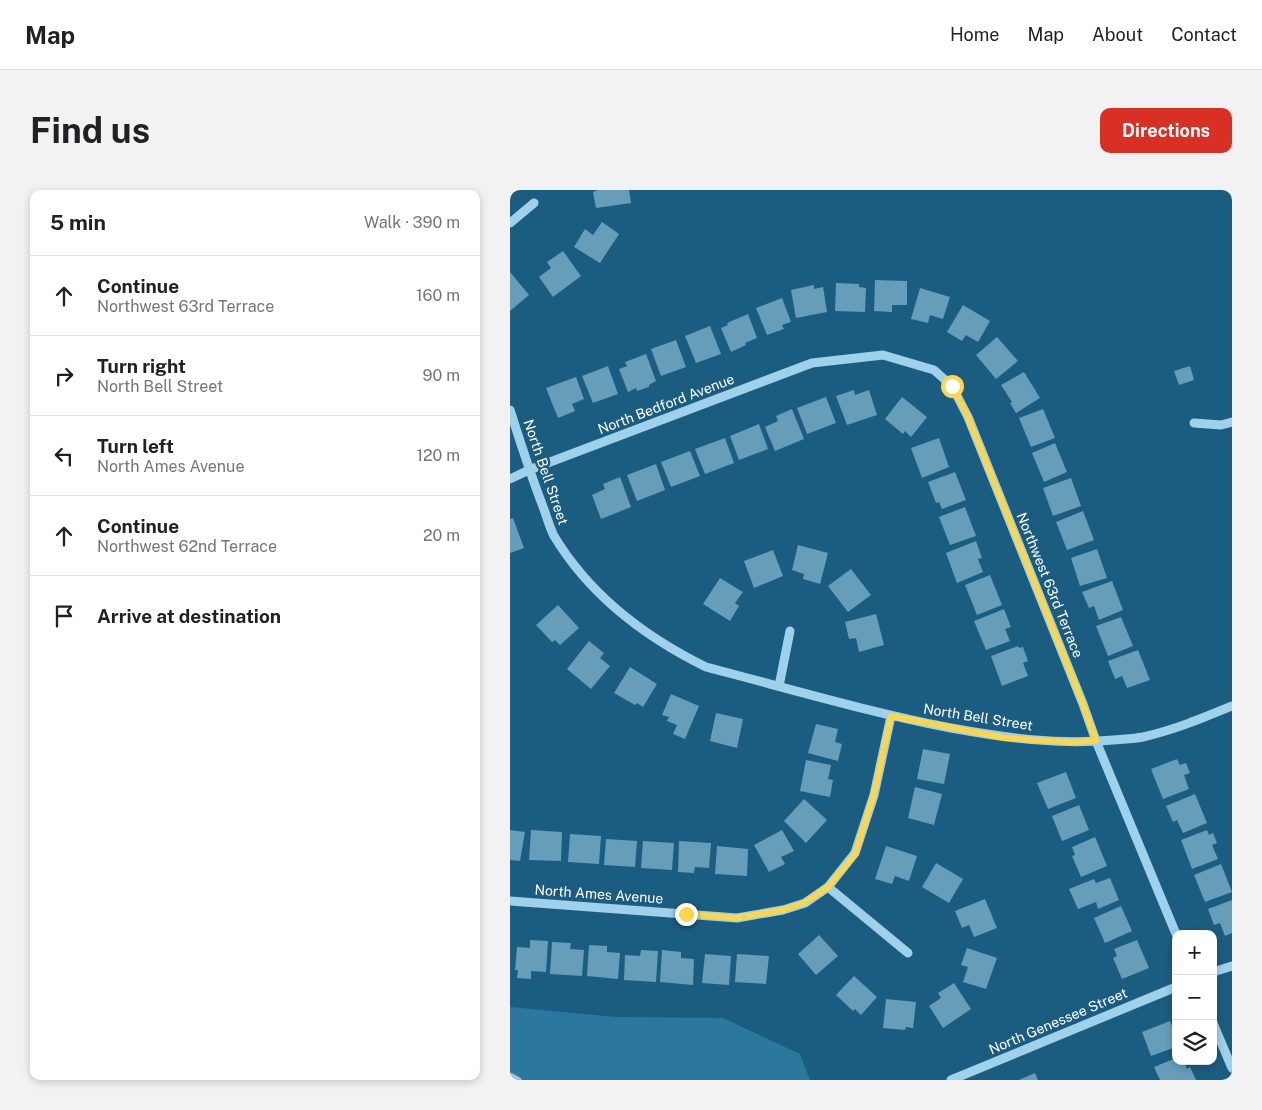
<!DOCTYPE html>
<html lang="en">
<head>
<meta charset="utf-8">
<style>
	:root { --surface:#fff; --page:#f2f2f2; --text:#202124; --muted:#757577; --line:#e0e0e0; --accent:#d93025 }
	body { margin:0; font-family:"Public Sans",sans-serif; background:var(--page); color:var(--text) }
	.controls { position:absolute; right:15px; bottom:15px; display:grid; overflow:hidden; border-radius:10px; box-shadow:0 2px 8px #0003 }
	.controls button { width:45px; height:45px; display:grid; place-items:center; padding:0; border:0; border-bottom:1px solid var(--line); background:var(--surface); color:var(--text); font:25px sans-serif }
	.stop { position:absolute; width:15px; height:15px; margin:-11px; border:4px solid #ffd54a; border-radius:50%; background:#fff }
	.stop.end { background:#ffd54a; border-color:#fff; box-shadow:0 1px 5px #0008 }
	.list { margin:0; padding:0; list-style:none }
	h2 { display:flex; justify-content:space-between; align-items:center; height:65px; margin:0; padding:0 20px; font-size:21px }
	h2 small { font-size:16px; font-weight:400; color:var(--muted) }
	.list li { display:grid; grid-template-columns:32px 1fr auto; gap:15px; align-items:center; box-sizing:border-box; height:80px; padding:0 20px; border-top:1px solid var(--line) }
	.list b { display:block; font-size:19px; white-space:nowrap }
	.list p { margin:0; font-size:16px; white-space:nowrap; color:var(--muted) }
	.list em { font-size:16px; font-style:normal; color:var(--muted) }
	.icon { flex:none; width:28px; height:28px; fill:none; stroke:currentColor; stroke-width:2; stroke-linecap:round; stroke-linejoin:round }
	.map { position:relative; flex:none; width:722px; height:890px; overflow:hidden; border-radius:10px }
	header { display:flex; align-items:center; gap:30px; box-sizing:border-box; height:70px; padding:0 25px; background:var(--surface); border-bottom:1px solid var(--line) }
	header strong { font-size:24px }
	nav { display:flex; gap:28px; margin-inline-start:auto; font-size:18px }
	.intro { display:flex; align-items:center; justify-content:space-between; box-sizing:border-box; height:120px; padding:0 30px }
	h1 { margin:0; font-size:35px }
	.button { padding:12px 22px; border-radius:10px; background:var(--accent); color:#fff; font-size:18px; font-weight:700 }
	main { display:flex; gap:30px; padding:0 30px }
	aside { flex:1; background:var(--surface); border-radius:10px; box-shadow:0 2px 8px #0003 }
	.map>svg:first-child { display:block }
	.green { fill:#2b779d }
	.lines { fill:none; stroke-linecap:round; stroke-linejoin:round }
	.stream { stroke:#92cfec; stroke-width:5 }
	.building { fill:#669db9 }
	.minor { stroke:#9fd1ea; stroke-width:9 }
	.route { stroke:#ffd54a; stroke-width:6 }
	.labels { text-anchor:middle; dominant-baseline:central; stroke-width:5; stroke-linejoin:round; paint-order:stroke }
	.street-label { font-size:14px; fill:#fff; stroke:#1b5d80 }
</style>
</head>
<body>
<header>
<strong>Map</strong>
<nav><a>Home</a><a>Map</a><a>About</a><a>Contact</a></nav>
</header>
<div class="intro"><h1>Find us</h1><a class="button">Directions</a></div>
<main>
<aside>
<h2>5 min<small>Walk · 390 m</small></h2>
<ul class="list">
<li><svg class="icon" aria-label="ahead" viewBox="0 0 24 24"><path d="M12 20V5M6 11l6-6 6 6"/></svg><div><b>Continue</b><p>Northwest 63rd Terrace</p></div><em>160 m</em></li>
<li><svg class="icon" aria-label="right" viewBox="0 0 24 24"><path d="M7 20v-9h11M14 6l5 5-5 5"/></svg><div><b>Turn right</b><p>North Bell Street</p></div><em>90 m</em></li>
<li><svg class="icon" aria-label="left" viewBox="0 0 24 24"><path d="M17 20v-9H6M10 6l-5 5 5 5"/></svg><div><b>Turn left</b><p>North Ames Avenue</p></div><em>120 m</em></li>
<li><svg class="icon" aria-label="ahead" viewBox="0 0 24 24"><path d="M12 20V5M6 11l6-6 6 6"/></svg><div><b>Continue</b><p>Northwest 62nd Terrace</p></div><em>20 m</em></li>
<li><svg class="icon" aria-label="arrive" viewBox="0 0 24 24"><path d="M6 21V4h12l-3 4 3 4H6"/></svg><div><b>Arrive at destination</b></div></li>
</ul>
</aside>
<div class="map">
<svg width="722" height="890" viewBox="0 0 722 890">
	<rect width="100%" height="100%" fill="#1b5d80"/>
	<polygon class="green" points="0,817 106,827 213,828 290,864 300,890 0,890"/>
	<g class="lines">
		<polyline class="stream" points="0,885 9,890"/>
	</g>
	<g class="building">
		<polygon points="88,0 119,0 121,13 86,18 83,2"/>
		<polygon points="92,32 109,44 90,73 64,57 75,39 83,45"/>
		<polygon points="53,61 71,86 43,107 29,87 41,78 37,72"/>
		<polygon points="0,82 19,105 0,121"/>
		<polygon points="365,90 397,91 397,115 382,115 382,122 364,121"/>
		<polygon points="326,93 349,94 349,97 356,98 355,122 325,121"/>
		<polygon points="304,95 304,99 313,97 317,122 286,128 281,100"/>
		<polygon points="410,98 440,107 433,129 420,125 418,133 401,129"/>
		<polygon points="272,108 281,132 272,135 274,139 257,145 246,118"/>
		<polygon points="453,115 480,131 468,152 456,145 452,151 437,142"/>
		<polygon points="238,124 247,148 235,153 236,155 221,162 211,138 218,135 217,133"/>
		<polygon points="200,136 211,164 186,173 175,146"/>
		<polygon points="487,147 508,171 486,189 466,165"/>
		<polygon points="166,150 176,177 151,186 141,159"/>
		<polygon points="136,164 146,191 139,195 139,197 127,201 126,198 118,202 109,179 117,176 115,172"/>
		<polygon points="98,176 108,204 83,213 72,186"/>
		<polygon points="680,176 684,190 669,195 664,181"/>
		<polygon points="514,182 530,208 506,223 500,213 502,212 491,195"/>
		<polygon points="66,187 74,209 62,214 65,221 48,228 36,198"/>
		<polygon points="344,200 345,205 359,200 367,225 337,235 326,206"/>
		<polygon points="316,207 326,233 297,244 287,218"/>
		<polygon points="392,207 417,227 401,247 395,241 393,244 375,229"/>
		<polygon points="282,219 294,249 265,261 255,237 268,231 266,226"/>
		<polygon points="533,219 545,248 521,257 509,228"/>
		<polygon points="249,234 258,259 229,270 220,246"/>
		<polygon points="215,248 224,273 195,284 185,259"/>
		<polygon points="429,248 439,277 412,288 401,258"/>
		<polygon points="545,253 557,282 534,292 522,263"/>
		<polygon points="180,261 190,286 161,297 151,272"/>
		<polygon points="146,274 155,300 127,311 117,285"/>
		<polygon points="445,282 456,310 432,319 429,312 426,313 418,292"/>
		<polygon points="110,287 121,317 91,329 82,305 95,299 93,294"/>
		<polygon points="561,288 571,316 543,326 533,298"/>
		<polygon points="455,317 466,346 440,355 429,327"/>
		<polygon points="573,321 584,350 557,360 546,332"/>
		<polygon points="3,328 14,358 0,363 0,329"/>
		<polygon points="466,351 472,368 468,369 473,382 447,393 436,363"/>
		<polygon points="288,355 318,363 310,394 293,389 294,384 282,380"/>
		<polygon points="587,359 597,388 570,396 561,368"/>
		<polygon points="263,360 273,386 244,398 234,371"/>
		<polygon points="341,379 361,405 338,422 318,396"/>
		<polygon points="480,385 492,415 467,425 455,395"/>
		<polygon points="210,388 233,402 225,413 229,416 220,431 193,414"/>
		<polygon points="602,391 613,420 589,430 584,416 579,418 572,402"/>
		<polygon points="48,415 69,438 50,455 45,450 42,452 26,435"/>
		<polygon points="494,419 501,437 495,439 500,451 476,460 464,431"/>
		<polygon points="366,424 374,455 349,462 346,448 339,449 335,432"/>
		<polygon points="611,427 623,456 598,466 586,436"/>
		<polygon points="79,451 94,463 90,468 100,476 81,499 57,479"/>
		<polygon points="508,456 509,458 513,457 518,471 513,473 518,486 492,496 481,466"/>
		<polygon points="628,460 640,490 617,498 612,486 605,489 598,471"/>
		<polygon points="120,477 147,494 133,517 127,513 125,515 104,503"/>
		<polygon points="161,504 189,516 175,549 163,544 167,535 157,531 159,527 152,525"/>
		<polygon points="206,523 233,529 227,558 200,551"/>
		<polygon points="306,534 328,539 325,552 332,554 328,571 298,563"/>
		<polygon points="413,559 440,564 434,594 407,589"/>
		<polygon points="667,569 670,575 676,573 680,583 674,585 679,599 653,609 641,579"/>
		<polygon points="296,570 321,575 318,589 323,590 320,607 290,601"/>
		<polygon points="556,582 566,608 538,619 527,593"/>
		<polygon points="405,597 432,604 424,635 398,628"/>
		<polygon points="685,604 697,633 673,643 667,630 663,632 656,616"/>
		<polygon points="294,609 317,630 296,653 274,631"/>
		<polygon points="569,615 579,640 552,651 542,626"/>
		<polygon points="0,640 15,642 10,671 0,670"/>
		<polygon points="21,640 52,642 51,671 19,670"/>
		<polygon points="272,640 284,661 271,667 275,674 259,682 244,655"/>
		<polygon points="697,640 699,645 703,643 707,653 702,655 708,669 682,679 671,650"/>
		<polygon points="60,644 91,646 89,674 58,672"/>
		<polygon points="585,647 597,676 571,687 562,666 565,665 562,657"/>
		<polygon points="96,649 127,651 125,677 94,675"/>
		<polygon points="133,651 164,653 162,680 131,678"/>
		<polygon points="169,651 201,653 199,678 185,677 184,683 168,682"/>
		<polygon points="207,656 238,659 237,686 205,684"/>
		<polygon points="376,656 407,666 399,691 385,686 382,694 365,689"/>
		<polygon points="426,673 453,689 439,713 412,697"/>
		<polygon points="711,674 722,702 695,712 684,685"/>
		<polygon points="600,688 609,710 588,719 586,712 568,719 559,699 584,689 586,693"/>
		<polygon points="475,709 487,738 464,747 459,735 452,738 445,721"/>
		<polygon points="722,710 722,743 715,746 710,733 704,735 698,719"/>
		<polygon points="611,716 622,741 595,753 584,728"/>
		<polygon points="309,745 328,766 306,785 288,764"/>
		<polygon points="20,750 38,751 36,782 21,781 21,789 7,788 8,780 5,780 7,757 20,758"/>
		<polygon points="627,750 639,778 612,789 603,768 607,766 604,759"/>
		<polygon points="42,752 61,753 60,759 74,760 72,786 40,784"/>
		<polygon points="79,755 97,756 97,762 110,763 108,789 77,786"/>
		<polygon points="457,758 487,768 476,799 453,792 458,777 451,775"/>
		<polygon points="131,760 148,761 146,792 114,790 115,765 130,766"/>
		<polygon points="152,760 171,762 171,768 184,769 183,795 150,792"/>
		<polygon points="195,764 221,766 219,795 192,793"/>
		<polygon points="227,764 259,766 256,794 225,792"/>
		<polygon points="344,786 367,807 351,825 345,819 343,821 326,805"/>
		<polygon points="444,793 461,819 433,838 419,816 431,808 428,803"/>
		<polygon points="376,809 406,812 403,838 396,837 395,840 373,838"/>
		<polygon points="660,831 666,846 666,857 641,866 632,842"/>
		<polygon points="666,868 666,871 674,871 677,879 680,877 686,890 650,890 644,877"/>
		<polygon points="525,883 528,890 509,890"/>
	</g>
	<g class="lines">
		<g class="minor">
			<polyline points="0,33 24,13"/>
			<path d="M0,220C10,251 20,283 32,314C36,324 39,336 44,346C79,404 135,447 196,477C277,498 358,522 441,538C496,548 547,555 603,550C613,549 623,549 633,547C664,540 693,528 722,516"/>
			<polyline points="684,233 711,235 722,232"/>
			<polyline points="0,289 19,280 302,173 373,165 424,180 442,196 458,227 573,514 586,551 666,744"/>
			<polyline points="269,496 280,441"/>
			<polyline points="318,697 398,763"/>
			<polyline points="0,711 227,728 273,720 295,713 318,697 345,663 364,605 381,526"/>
			<polyline points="703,782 722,776"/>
			<polyline points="703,833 722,878"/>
			<polyline points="441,890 666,797"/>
		</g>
	</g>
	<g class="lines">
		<polyline class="route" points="176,724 226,728 273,720 294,713 318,697 345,664 364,604 381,526 495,548 556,552 586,551 573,514 458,227 442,196"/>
	</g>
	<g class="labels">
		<g class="street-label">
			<text transform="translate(156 214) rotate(-21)">North Bedford Avenue</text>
			<text transform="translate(36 282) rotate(71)">North Bell Street</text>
			<text transform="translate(540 395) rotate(68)">Northwest 63rd Terrace</text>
			<text transform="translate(468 527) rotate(9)">North Bell Street</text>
			<text transform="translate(89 704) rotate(4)">North Ames Avenue</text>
			<text transform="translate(548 831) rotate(-23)">North Genessee Street</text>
		</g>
	</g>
</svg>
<div class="controls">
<button>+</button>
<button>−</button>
<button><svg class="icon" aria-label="layers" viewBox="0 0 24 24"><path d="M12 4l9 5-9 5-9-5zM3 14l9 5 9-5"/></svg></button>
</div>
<div class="stop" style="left:442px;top:196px"></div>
<div class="stop end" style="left:176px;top:724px"></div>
</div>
</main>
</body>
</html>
